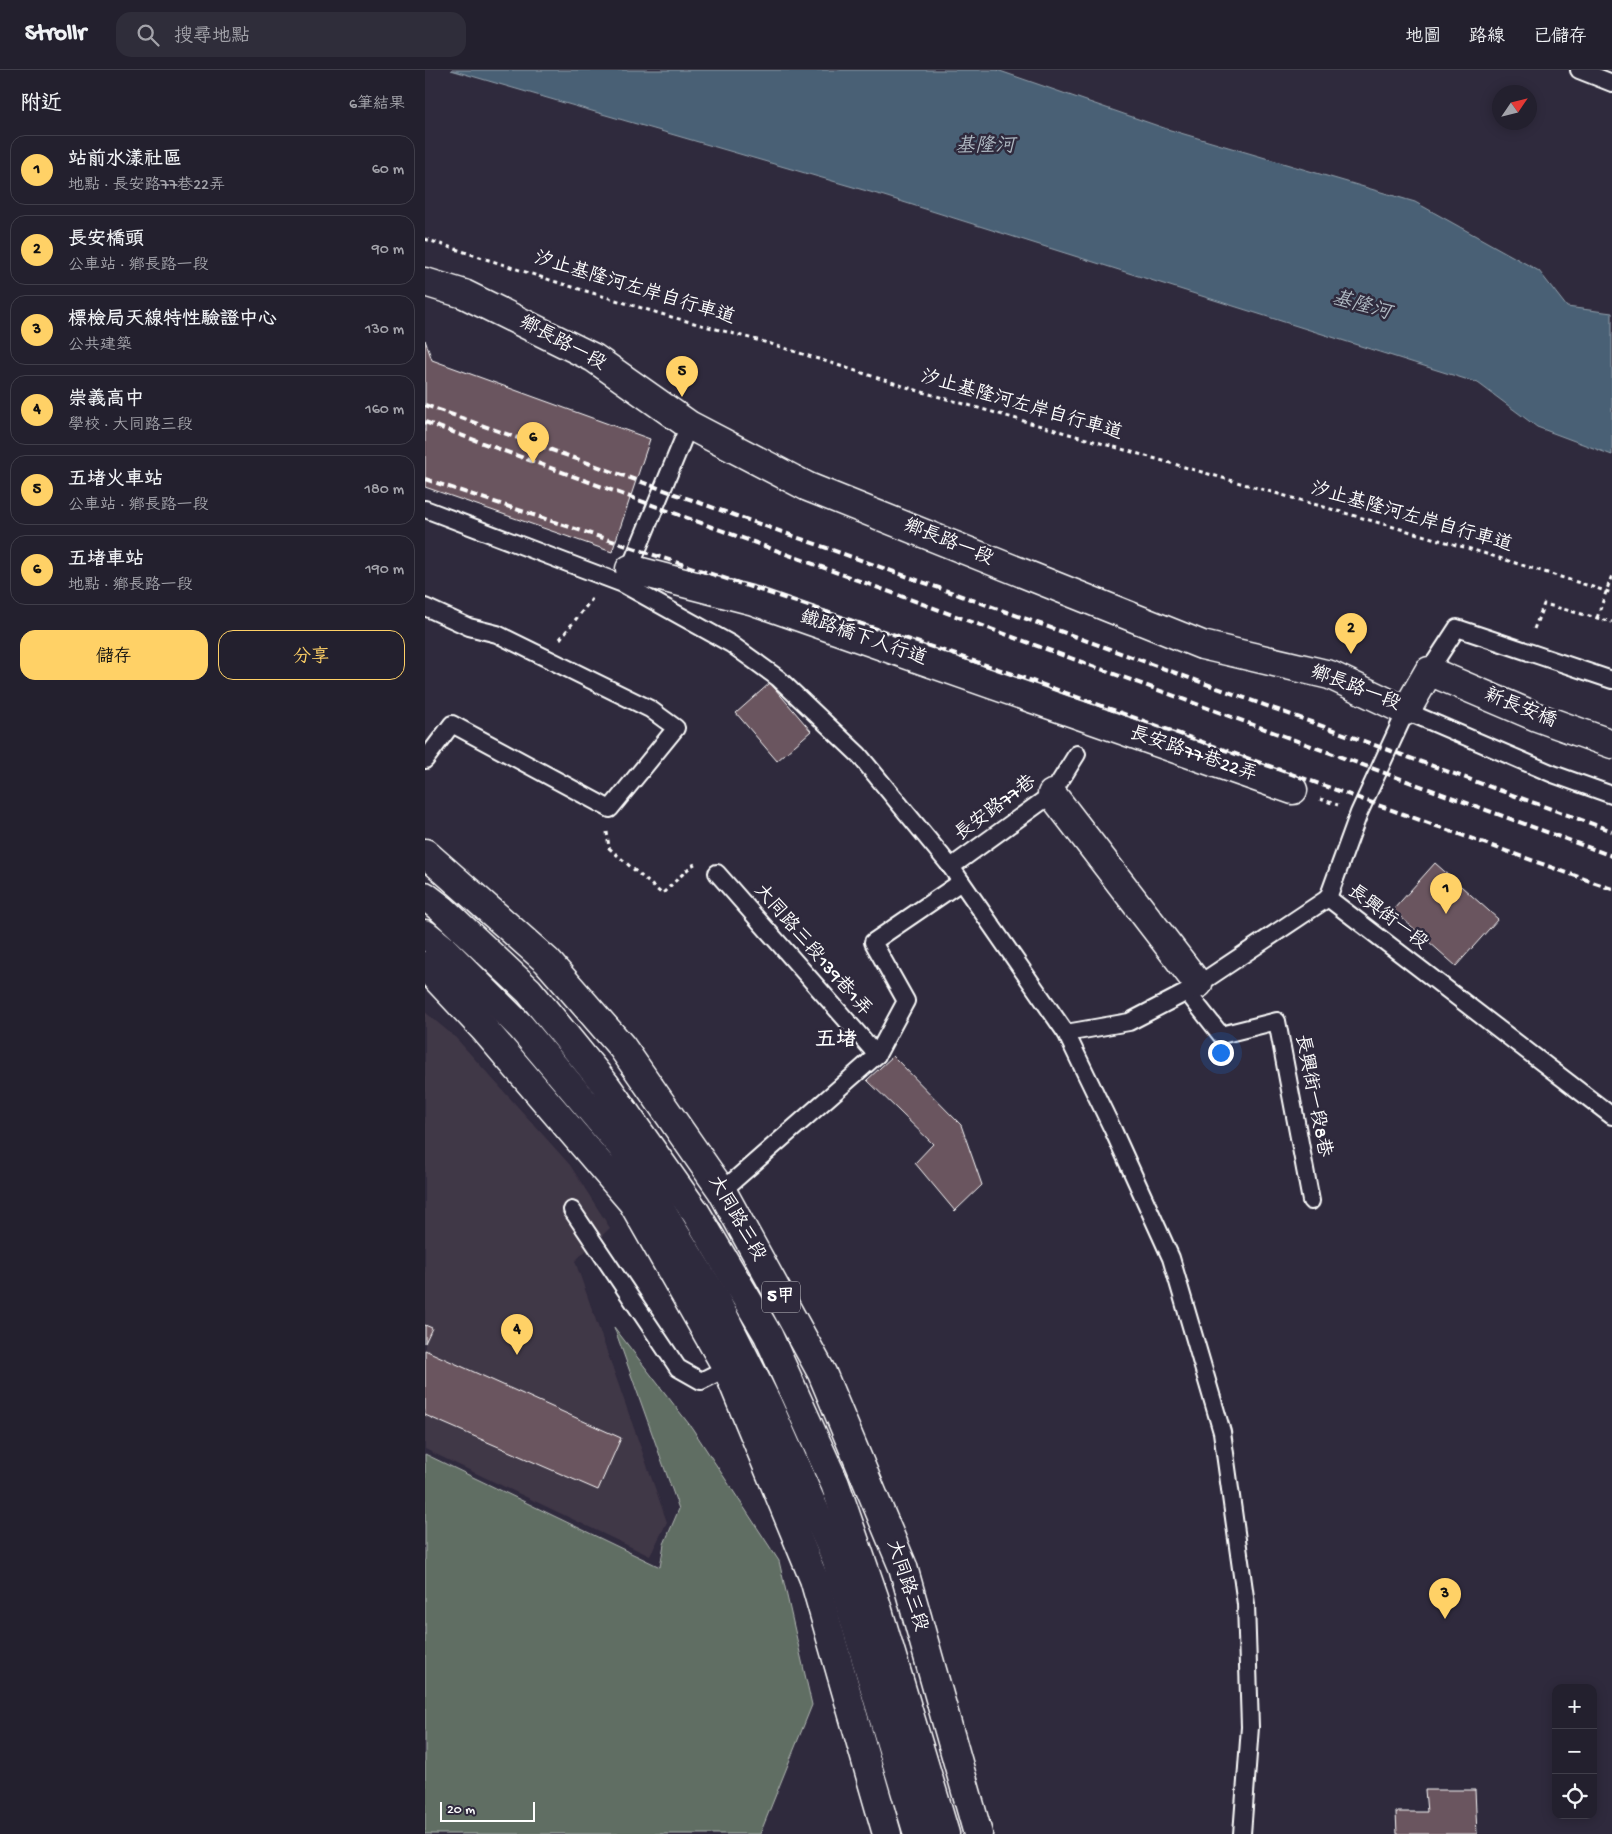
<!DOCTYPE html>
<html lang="zh-TW">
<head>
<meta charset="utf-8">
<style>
	:root { --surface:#23202e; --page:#2f2d3a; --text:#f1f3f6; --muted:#a3a3aa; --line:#403e4a; --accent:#ffd166 }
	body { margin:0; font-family:"Gochi Hand","LXGW WenKai TC",sans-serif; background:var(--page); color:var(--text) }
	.controls { position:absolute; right:15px; bottom:15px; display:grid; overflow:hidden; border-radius:10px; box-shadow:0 2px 12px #0003 }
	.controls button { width:45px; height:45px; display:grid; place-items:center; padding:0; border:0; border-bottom:1px solid var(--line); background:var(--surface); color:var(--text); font:25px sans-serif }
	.compass { position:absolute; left:1067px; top:15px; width:45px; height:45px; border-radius:50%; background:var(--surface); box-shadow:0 2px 12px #0003; rotate:55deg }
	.scale { position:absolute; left:15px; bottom:12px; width:95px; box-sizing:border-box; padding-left:5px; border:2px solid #fff; border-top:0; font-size:14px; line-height:18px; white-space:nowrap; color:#fff; -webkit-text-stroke:4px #2f2a3d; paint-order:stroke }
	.you { position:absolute; left:795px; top:982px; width:18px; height:18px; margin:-12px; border:4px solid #fff; border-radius:50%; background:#1a73e8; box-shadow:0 0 0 8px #1a73e833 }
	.badge { display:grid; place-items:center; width:32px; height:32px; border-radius:50%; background:var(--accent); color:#111; font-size:16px; font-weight:700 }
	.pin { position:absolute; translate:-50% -41px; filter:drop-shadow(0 1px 2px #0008) }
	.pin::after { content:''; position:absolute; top:26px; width:18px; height:15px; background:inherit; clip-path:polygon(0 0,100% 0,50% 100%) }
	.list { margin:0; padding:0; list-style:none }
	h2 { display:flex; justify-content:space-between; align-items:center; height:65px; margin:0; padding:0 20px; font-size:21px }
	h2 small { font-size:16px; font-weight:400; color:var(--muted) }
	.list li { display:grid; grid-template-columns:32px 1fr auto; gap:15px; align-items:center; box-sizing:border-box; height:70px; margin:0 10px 10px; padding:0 10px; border:1px solid var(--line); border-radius:15px }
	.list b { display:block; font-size:19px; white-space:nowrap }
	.list p { margin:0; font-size:16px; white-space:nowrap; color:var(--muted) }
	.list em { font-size:16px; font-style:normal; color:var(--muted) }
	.actions { display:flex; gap:10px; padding:15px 20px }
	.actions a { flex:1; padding:11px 0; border:1px solid var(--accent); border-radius:15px; text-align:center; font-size:18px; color:var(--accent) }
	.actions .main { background:var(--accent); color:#111 }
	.icon { flex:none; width:28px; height:28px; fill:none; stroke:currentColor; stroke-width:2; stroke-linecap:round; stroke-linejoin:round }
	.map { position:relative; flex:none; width:1187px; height:1764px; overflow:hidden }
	header { display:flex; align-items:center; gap:30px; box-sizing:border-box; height:70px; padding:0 25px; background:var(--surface); border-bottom:1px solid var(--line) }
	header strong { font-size:24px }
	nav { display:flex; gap:28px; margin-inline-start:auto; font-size:18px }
	.search { width:350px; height:45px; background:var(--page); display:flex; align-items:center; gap:12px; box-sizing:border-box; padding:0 18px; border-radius:15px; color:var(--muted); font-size:19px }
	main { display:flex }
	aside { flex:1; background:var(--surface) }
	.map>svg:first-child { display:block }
	.built { fill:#413747 }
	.green { fill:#616e64; stroke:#b0b6b2 }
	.water { fill:#4a6175; stroke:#92a0ac }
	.building { fill:#6b545e; stroke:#fff }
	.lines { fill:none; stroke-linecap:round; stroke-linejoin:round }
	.lane-casing { stroke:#fff; stroke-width:20 }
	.street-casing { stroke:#fff; stroke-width:31 }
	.primary-casing { stroke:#fff; stroke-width:31 }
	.highway-casing { stroke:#fff; stroke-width:31 }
	.path { stroke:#fff; stroke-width:3; stroke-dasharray:4 4; stroke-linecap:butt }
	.lane { stroke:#2f2a3d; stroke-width:16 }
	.street { stroke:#2f2a3d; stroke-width:28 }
	.primary { stroke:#2f2a3d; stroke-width:28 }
	.highway { stroke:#2f2a3d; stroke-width:28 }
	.rail { stroke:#fff; stroke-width:4; stroke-dasharray:8 4; stroke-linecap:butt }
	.path-bridge { stroke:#fff; stroke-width:3; stroke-dasharray:4 4; stroke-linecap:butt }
	.labels { text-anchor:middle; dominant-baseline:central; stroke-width:5; stroke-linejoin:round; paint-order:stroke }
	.shield { fill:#2f2a3d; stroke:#c1bfc5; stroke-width:1 }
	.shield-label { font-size:18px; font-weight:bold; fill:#fff }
	.street-label { font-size:19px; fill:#fff; stroke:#2f2a3d }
	.water-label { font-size:20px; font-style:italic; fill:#aeb8c1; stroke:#2f2a3d }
	.quarter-label { font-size:21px; font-weight:bold; fill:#fff; stroke:#2f2a3d }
</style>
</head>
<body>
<header>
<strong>Strollr</strong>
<div class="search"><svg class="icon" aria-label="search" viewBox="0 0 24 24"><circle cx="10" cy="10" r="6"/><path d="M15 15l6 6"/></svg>搜尋地點</div>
<nav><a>地圖</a><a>路線</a><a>已儲存</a></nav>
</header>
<main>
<aside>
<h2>附近<small>6筆結果</small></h2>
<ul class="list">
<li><span class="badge">1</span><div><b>站前水漾社區</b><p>地點 · 長安路77巷22弄</p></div><em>60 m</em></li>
<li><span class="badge">2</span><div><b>長安橋頭</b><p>公車站 · 鄉長路一段</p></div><em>90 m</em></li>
<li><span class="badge">3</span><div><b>標檢局天線特性驗證中心</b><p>公共建築</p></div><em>130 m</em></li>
<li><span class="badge">4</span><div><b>崇義高中</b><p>學校 · 大同路三段</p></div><em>160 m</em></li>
<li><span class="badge">5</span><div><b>五堵火車站</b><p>公車站 · 鄉長路一段</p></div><em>180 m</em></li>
<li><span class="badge">6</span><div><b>五堵車站</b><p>地點 · 鄉長路一段</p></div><em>190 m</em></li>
</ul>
<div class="actions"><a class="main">儲存</a><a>分享</a></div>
</aside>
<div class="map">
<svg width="1187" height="1764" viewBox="0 0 1187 1764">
	<rect width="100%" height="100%" fill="#2f2a3d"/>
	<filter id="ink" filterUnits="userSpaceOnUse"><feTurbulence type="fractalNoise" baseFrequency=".02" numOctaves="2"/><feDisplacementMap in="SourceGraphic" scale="10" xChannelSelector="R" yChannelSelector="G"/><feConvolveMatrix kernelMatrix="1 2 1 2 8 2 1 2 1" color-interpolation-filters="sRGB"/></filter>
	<g filter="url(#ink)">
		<polygon class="built" points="0,942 30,967 145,1095 185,1158 150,1191 242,1452 225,1486 0,1379"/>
		<polygon class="green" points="189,1257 267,1358 354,1491 387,1635 335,1764 0,1764 0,1384 235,1497 239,1474 254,1439"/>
		<polygon class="water" points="26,0 572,0 742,59 990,132 1114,201 1142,237 1187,243 1187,385 1112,357 1053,313 459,126"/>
		<g class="building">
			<polygon points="0,270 7,290 225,369 187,482 0,417"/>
			<polygon points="345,613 386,661 352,691 311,643"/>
			<polygon points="1010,793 1073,849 1031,896 968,840"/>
			<polygon points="468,986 536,1055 557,1115 530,1141 490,1093 508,1074 442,1010"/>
			<polygon points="0,1255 7,1258 0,1273"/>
			<polygon points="0,1280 196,1368 173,1420 0,1345"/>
			<polygon points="1000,1720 1050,1720 1052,1764 972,1764 971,1742 1002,1742"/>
		</g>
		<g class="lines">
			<defs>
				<g id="lane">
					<polyline points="1154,0 1187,13"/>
					<polyline points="0,439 198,514 306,574 353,608 434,685 526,797 641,963 688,1060 746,1188 797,1362 821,1534 825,1657 817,1764"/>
					<polyline points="202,505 264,355"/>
					<polyline points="0,537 44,557 72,564 225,639 251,658 185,739 27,654 0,690"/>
					<polyline points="1004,601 1032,558 1187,610"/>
					<polyline points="526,797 627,724 652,684"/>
					<polyline points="292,803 452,985"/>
					<polyline points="903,828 934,743 981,641 1128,704 1187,725"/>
					<polyline points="903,828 1187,1046"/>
					<polyline points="762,922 796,965 852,951 886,1131"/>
					<polyline points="641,963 704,952 762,922 903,828"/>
					<polyline points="297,1121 452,985 481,931 448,872 536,812"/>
					<polyline points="147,1140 253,1298 276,1311 302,1298"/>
				</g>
				<g id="street">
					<polyline points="0,212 39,224 169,288 264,355 383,417 777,575 905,605 981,641 1004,601 1112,647 1187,674"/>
					<polyline points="205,499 329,531 868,720"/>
					<polyline points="627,724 773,914"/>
				</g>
				<g id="primary">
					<polyline points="0,783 122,891 197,977 297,1121 397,1303 478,1497 553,1764"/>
					<polyline points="0,896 60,960 208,1133 302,1298 389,1509 462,1764"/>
				</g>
				<g id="highway">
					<polyline points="0,826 17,839 104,921 180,1014 271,1143 343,1265 410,1414 449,1527 520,1764"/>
					<polyline points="0,864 16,877 96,957 197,1077 289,1227 342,1333 411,1488 493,1764"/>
				</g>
			</defs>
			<use href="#lane" class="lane-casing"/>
			<use href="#street" class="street-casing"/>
			<use href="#primary" class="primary-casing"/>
			<use href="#highway" class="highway-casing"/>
			<g class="path">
				<polyline points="0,169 128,211 243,246 343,273 494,321 1042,478 1187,523"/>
				<polyline points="1109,559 1119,534 1187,552"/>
				<polyline points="135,569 167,529"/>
				<polyline points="895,729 913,735"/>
				<polyline points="182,762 184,778 237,824 266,796 270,794"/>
			</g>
			<use href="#lane" class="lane"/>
			<use href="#street" class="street"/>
			<use href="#primary" class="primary"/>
			<use href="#highway" class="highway"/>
			<g class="rail">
				<polyline points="0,335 621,556 1187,761"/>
				<polyline points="0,352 1187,786"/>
				<polyline points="0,409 585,603 1187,819"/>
			</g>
			<polyline class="path-bridge" points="1172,548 1187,505"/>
		</g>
	</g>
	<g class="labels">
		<rect class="shield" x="337" y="1211.5" width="38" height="31" rx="4"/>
		<g class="shield-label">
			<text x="356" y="1227">5甲</text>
		</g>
		<g class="street-label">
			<text transform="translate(209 219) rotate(17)">汐止基隆河左岸自行車道</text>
			<text transform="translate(137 274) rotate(28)">鄉長路一段</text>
			<text transform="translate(596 336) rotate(16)">汐止基隆河左岸自行車道</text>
			<text transform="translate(986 448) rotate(16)">汐止基隆河左岸自行車道</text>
			<text transform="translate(523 473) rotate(22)">鄉長路一段</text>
			<text transform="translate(438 569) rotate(19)">鐵路橋下人行道</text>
			<text transform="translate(930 619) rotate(21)">鄉長路一段</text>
			<text transform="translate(1095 639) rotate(22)">新長安橋</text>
			<text transform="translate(768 685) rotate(19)">長安路77巷22弄</text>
			<text transform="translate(571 739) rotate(-37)">長安路77巷</text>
			<text transform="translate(962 848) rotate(37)">長興街一段</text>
			<text transform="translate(387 881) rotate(49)">大同路三段139巷1弄</text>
			<text transform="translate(887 1026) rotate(79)">長興街一段8巷</text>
			<text transform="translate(311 1149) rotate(60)">大同路三段</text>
			<text transform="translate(481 1516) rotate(72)">大同路三段</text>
		</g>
		<g class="water-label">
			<text x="560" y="77">基隆河</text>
			<text transform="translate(936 237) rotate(16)">基隆河</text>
		</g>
		<g class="quarter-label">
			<text x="411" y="971">五堵</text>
		</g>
	</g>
</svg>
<div class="controls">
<button>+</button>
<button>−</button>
<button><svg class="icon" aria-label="locate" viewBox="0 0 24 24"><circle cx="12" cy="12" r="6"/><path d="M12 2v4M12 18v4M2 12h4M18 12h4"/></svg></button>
</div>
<svg class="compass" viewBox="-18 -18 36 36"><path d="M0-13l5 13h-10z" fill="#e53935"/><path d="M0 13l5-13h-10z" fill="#a3a3aa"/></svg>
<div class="scale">20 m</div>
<div class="you"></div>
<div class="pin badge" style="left:1021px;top:844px">1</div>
<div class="pin badge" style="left:926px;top:584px">2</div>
<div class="pin badge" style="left:1020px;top:1549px">3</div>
<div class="pin badge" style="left:92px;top:1285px">4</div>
<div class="pin badge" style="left:257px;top:327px">5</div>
<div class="pin badge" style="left:108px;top:393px">6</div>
</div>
</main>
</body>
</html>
